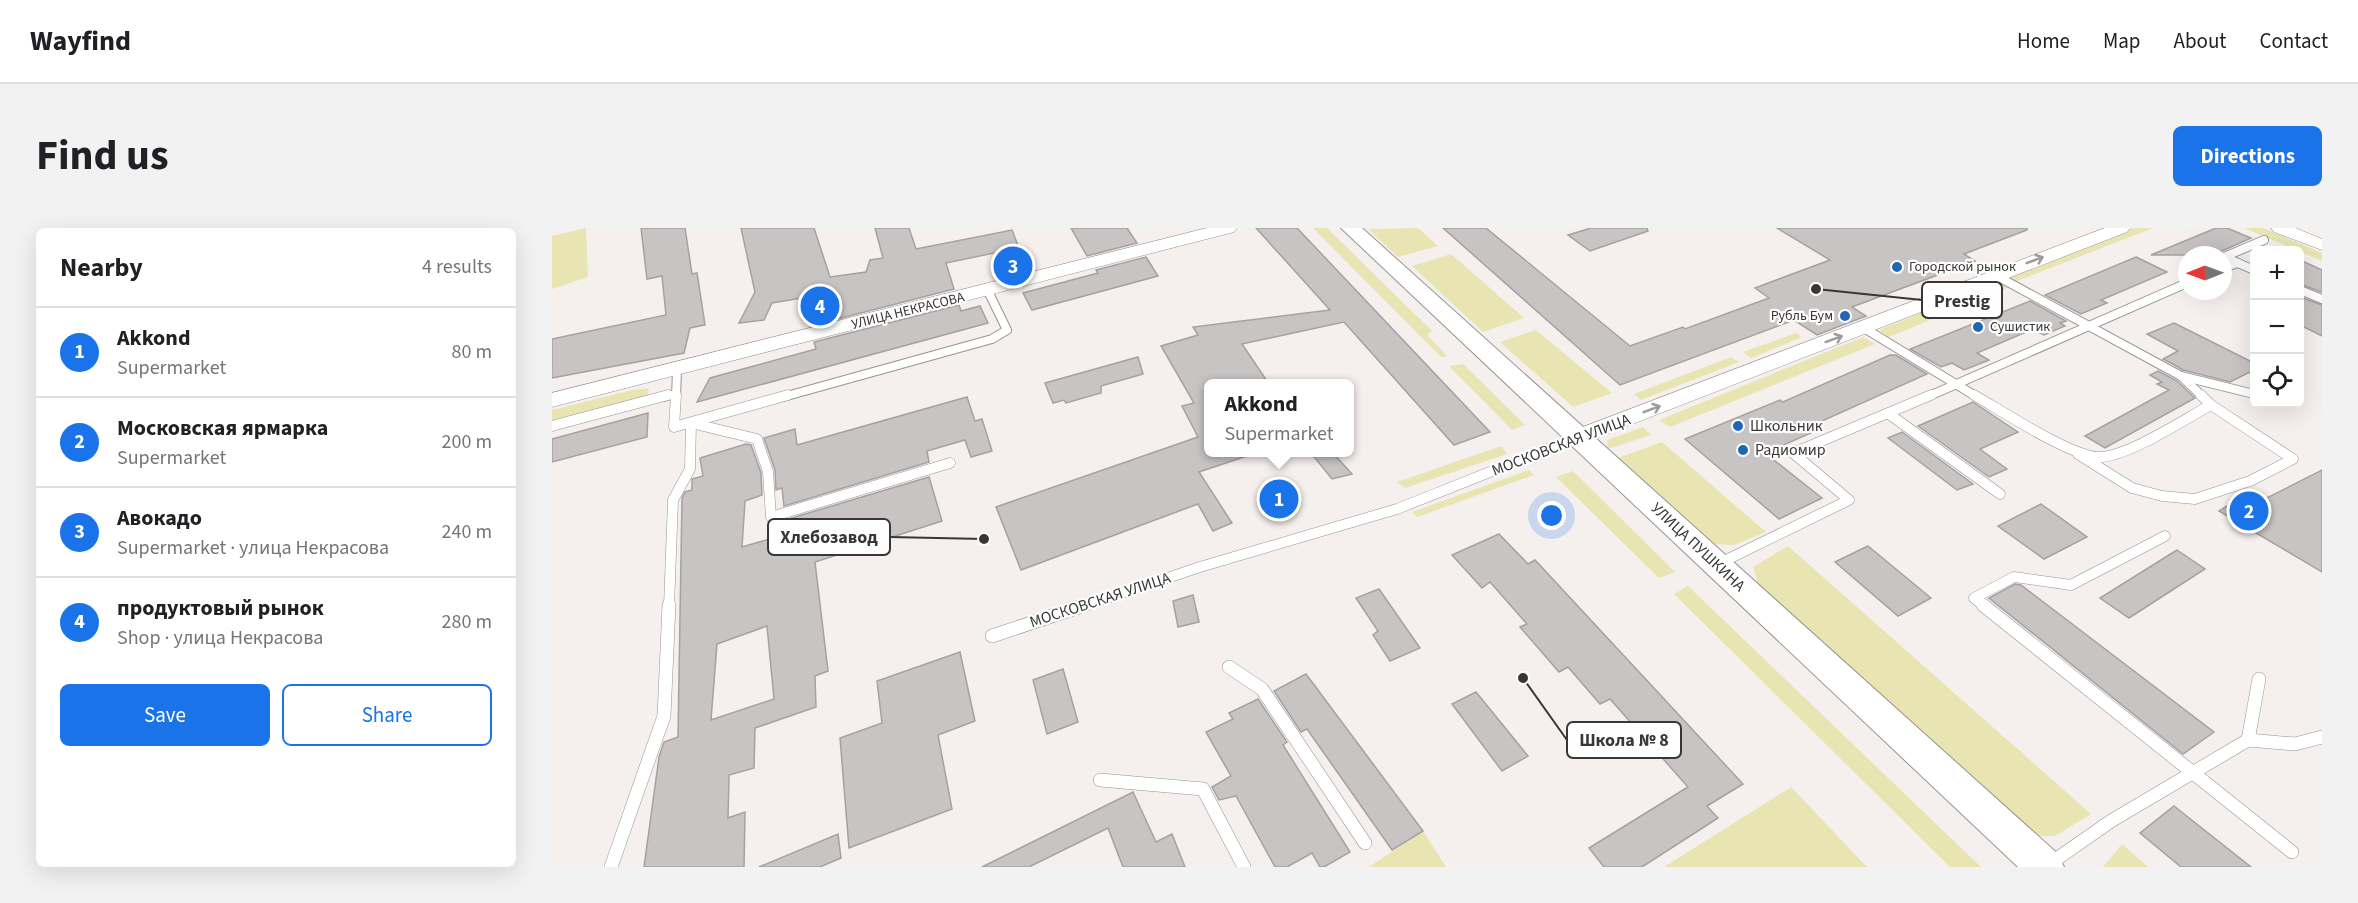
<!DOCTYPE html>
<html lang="en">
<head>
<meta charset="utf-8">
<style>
	:root { --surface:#fff; --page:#f2f2f2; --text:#202124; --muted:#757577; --line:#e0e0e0; --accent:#1a73e8 }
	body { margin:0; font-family:"Source Sans 3",sans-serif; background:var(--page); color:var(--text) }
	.controls { position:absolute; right:18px; top:18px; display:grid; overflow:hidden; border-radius:9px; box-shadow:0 6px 24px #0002 }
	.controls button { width:54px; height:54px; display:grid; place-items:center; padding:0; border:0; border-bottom:2px solid var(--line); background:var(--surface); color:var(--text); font:30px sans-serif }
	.compass { position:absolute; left:1626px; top:18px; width:54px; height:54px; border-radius:50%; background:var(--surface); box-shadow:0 6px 24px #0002; rotate:269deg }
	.you { position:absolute; left:1000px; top:288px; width:21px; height:21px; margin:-15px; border:4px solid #fff; border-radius:50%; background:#1a73e8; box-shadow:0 0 0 9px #1a73e833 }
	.badge { display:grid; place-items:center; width:39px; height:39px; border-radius:50%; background:var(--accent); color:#fff; font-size:20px; font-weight:700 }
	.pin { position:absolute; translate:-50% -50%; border:3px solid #fff; box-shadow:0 2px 6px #0006 }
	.popup { position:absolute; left:652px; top:151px; width:150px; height:78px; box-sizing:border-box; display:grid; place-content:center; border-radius:9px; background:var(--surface); filter:drop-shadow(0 2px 4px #0005); font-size:20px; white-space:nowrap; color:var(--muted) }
	.popup b { font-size:22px; color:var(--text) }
	.popup::after { content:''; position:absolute; left:50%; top:100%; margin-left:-12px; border:12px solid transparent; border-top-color:var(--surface) }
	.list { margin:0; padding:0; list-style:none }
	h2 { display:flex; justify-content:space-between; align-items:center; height:78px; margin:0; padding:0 24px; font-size:26px }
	h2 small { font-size:20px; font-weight:400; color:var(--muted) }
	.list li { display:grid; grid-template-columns:39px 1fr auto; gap:18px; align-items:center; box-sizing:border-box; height:90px; padding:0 24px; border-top:2px solid var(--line) }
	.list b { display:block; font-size:22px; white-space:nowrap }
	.list p { margin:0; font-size:20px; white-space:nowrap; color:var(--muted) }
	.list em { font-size:20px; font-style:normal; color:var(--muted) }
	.actions { display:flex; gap:12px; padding:18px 24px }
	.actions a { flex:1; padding:14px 0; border:2px solid var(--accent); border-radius:9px; text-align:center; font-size:21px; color:var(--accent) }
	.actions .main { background:var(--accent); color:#fff }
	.icon { flex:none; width:33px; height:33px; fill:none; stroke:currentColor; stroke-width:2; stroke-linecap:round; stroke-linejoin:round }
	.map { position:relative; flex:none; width:1770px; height:639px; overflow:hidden; border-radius:9px }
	header { display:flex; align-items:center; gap:36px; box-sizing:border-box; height:84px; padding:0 30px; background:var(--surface); border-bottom:2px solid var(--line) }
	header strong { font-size:28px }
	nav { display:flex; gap:33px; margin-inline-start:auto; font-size:21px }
	.intro { display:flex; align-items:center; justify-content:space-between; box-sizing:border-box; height:144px; padding:0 36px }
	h1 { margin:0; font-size:42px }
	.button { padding:15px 27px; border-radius:9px; background:var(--accent); color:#fff; font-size:21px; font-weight:700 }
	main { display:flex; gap:36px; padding:0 36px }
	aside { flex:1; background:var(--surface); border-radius:9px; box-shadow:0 6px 24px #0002 }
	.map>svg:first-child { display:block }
	.green { fill:#e8e5b3 }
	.building { fill:#c9c4c4; stroke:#a6a1a1; stroke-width:1.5; fill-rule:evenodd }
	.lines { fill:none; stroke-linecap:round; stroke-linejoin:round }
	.service-far2-casing { stroke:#989492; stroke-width:10 }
	.service-far1-casing { stroke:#989492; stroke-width:11 }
	.service-casing { stroke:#989492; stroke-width:14 }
	.tertiary-casing { stroke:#989492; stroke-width:1 }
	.secondary-casing { stroke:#989492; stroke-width:2 }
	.service-far2 { stroke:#fff; stroke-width:8 }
	.service-far1 { stroke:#fff; stroke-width:10 }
	.service { stroke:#fff; stroke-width:13 }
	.tertiary { fill:#fff; fill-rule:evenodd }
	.secondary { fill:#fff; fill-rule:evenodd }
	.oneway { stroke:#9c9b9a }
	.poi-dot { fill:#2166b6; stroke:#fefefe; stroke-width:2 }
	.labels { text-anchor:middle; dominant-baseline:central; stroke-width:4.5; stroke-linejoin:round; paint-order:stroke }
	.far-poi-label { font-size:14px; fill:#393736; stroke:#fefefe; text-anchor:start }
	.far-street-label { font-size:14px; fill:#393736; stroke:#fefefe }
	.poi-label { font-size:16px; fill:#393736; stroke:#fefefe; text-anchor:start }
	.street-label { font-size:16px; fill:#393736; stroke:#fefefe }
	.leader { fill:none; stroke:#393736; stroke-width:2 }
	.callout-dot { fill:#393736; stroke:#fefefe; stroke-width:2 }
	.callout { fill:#fefefe; stroke:#393736; stroke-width:2 }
	.callout-label { font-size:18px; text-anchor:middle; font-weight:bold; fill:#393736 }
</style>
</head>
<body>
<header>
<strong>Wayfind</strong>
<nav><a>Home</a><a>Map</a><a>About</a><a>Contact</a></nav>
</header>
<div class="intro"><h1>Find us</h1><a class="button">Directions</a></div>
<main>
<aside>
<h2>Nearby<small>4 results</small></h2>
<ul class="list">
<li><span class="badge">1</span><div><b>Akkond</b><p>Supermarket</p></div><em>80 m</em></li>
<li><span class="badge">2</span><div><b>Московская ярмарка</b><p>Supermarket</p></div><em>200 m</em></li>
<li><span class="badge">3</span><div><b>Авокадо</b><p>Supermarket · улица Некрасова</p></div><em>240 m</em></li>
<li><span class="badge">4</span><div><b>продуктовый рынок</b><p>Shop · улица Некрасова</p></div><em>280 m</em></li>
</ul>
<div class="actions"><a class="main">Save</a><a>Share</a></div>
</aside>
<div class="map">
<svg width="1770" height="639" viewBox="0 0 1770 639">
	<rect width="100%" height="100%" fill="#f5f0ee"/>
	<g class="green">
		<polygon points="34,0 36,49 0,61 0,8"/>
		<polygon points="761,0 775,0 880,103 875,107 895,128 889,129"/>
		<polygon points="866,0 886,18 846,29 816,1"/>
		<polygon points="1580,0 1601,0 1465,53 1456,49"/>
		<polygon points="1692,0 1711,0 1770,25 1770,33"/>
		<polygon points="899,26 972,90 931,104 860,38"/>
		<polygon points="1447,53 1457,59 1337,109 1327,102"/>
		<polygon points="984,102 1060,165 1021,179 948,114"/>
		<polygon points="1244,105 1250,109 1199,130 1191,124"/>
		<polygon points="1311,109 1323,116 1118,199 1107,192"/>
		<polygon points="1179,129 1187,134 1089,172 1082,166"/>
		<polygon points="911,136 973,197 960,202 897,138"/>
		<polygon points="97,160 95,169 0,194 0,182 80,162"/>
		<polygon points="1091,199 1099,207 1056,221 1055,212"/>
		<polygon points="1110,214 1214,304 1182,317 1160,316 1066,230"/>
		<polygon points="949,218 955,226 853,260 845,254"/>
		<polygon points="977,242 982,247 865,289 860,284"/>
		<polygon points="1021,243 1029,251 1123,344 1107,350 1004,249"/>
		<polygon points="1236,318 1539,586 1503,608 1480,608 1206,355 1201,339"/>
		<polygon points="1136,358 1429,639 1398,639 1122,366"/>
		<polygon points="1239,559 1315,639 1112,639"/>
		<polygon points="871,603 894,639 817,639"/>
		<polygon points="1570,616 1596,639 1551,639"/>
	</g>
	<g class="building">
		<polygon points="89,0 133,0 140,46 145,45 153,97 138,100 132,125 0,150 0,111 114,87 110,48 95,51"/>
		<polygon points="189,0 262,0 278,49 314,44 318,32 331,30 323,0 357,0 364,21 460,2 474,38 449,43 442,25 394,35 402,61 258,98 250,70 220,75 212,92 187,95 203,64"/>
		<polygon points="519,0 575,0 585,15 535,28"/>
		<polygon points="704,0 745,0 938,204 902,217 792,94 690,116 717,156 657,156 656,225 695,225 695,228 647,244 680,295 661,303 646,276 469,342 444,279 646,209 630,178 642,175 609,118 646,107 641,99 778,82"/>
		<polygon points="891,0 934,0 1078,118 1131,99 1133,101 1217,70 1203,60 1278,32 1225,0 1475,0 1475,2 1412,26 1423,33 1300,79 1314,88 1265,107 1242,92 1068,157"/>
		<polygon points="1039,0 1095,0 1096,3 1038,23 1016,7"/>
		<polygon points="1664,0 1675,0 1699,10 1661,27 1599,27"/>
		<polygon points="594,29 606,48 480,82 471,65 546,45 544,42"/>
		<polygon points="1584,29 1615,44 1549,72 1555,75 1529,86 1493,67"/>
		<polygon points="1748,32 1770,42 1770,64 1748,56"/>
		<polygon points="1748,69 1770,77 1770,108 1748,97"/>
		<polygon points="1478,73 1514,93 1508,95 1513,98 1492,107 1481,101 1425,125 1437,132 1412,142 1400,135 1389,139 1358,121"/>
		<polygon points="407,77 409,83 428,78 436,95 145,174 158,150 264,121 262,114"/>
		<polygon points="1622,95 1702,135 1702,142 1678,154 1631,142 1621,136 1611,131 1626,123 1595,106"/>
		<polygon points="1338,127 1344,127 1375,146 1261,197 1268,201 1213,225 1270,270 1227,291 1133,211 1228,172 1231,174"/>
		<polygon points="586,129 591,146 549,158 549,165 514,175 512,172 501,175 493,155"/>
		<polygon points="1606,143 1625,153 1643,170 1553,220 1533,208 1617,162 1605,156 1610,154 1598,147"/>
		<polygon points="415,169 423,193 430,191 440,223 419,229 413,212 375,223 377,234 232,278 230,260 224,262 223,242 212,210 243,201 245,217"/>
		<polygon points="1421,174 1466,204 1428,221 1455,241 1437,249 1366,198"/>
		<polygon points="96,185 95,209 0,234 0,211"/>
		<polygon points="1350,204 1421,256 1405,262 1336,210"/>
		<path d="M194,216L199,217L209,245L210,267L193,273L190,319L235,306L233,292L377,249L390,293L263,334L276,443L263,448L264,479L203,500L202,540L177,547L176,590L193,584L192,639H92L107,529L112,514L126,509L130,270L133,264L140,262V251L151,248L148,230ZM215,398L222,471L159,492L165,416Z"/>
		<polygon points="759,225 781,225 800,246 780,251"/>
		<polygon points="1770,242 1770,344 1667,283 1689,269 1703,276"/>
		<polygon points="1489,276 1535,309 1492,331 1446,298"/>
		<polygon points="947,306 976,336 983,332 1191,556 1155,578 1166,590 1090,639 1052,639 1037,620 1136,559 1058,471 1048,476 1016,439 1007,444 968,399 975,396 938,354 930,360 900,327"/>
		<polygon points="1316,318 1379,370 1346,388 1283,334"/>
		<polygon points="1625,322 1653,341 1577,390 1548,370"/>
		<polygon points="1463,356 1469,357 1662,504 1631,526 1437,370"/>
		<polygon points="827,361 868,420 838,433 821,407 826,403 804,370"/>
		<polygon points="641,367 647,394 626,399 621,373"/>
		<polygon points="408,424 423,493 386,507 400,581 297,620 288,510 330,495 325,453"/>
		<polygon points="511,441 526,494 495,506 481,452"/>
		<polygon points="754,446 871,603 840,622 755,501 749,504 722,463"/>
		<polygon points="924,464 976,528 950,543 900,476"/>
		<polygon points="706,471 735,514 731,517 798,624 772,639 768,639 760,625 735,639 723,639 684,568 667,572 660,559 679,548 654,504 681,491 677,485"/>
		<polygon points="581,564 604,614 620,606 633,639 571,639 556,600 477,639 430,639"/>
		<polygon points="1622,578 1699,639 1629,639 1588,605"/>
		<polygon points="286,606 289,630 268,639 207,639"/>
	</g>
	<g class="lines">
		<defs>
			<g id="service-far2">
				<polyline points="1686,35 1672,29 1712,12"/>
				<polyline points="1671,40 1686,35 1702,42"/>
				<polyline points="1443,47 1629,148 1651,169"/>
				<polyline points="1748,62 1770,71"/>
				<polyline points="1312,100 1425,169"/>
				<polyline points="1629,148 1702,166"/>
				<polyline points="111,169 122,166"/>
				<polyline points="124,169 125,142"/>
				<polyline points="231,169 440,111 455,102 436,63"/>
				<polyline points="1375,169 1635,55"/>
			</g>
			<g id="service-far1">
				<polyline points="124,167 122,199 236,167"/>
				<path d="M1422,167C1450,183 1518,228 1546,229C1574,230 1633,191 1659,177L1649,167"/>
				<polyline points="1337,186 1448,266"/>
				<polyline points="0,198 116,167"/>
				<polyline points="1526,226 1580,260 1610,268 1643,271 1698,253 1741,231 1659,177"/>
				<polyline points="1166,336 1297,272 1241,225 1379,167"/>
				<polyline points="117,379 121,272 138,241 139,195 205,211 216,244 219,289 398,235"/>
				<polyline points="529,379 648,339 845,281 1026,209"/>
				<polyline points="1433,379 1422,370 1462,349 1519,357 1613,308"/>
			</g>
			<g id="service">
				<polyline points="1431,377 1740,624"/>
				<polyline points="440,408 533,377"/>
				<polyline points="677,439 710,461 813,615"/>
				<polyline points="1696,512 1743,516 1770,509"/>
				<polyline points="548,552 651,561 692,639"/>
				<polyline points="59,639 112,488 117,377"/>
				<polyline points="1493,639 1559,593 1696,512 1707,451"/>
			</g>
			<g id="tertiary">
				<polygon points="655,0 685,0 682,4 0,179 0,165"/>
				<polygon points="1553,0 1578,0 1575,4 1034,214 1026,216 1018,214 1015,209 1018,204"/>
				<polygon points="1719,0 1743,0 1770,11 1770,22 1722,4"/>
			</g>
			<polygon id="secondary" points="789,0 810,0 1506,626 1512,639 1466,639"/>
		</defs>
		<use href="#service-far2" class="service-far2-casing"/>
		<use href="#service-far1" class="service-far1-casing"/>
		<use href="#service" class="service-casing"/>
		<use href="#tertiary" class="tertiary-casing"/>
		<use href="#secondary" class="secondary-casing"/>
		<use href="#service-far2" class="service-far2"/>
		<use href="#service-far1" class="service-far1"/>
		<use href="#service" class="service"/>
		<use href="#tertiary" class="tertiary"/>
		<use href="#secondary" class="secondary"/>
	</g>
	<defs><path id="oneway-shaft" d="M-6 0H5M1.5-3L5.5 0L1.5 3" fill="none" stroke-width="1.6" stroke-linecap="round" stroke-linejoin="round" transform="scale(1.5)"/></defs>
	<g class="oneway">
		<use href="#oneway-shaft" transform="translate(1483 32) rotate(-21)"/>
		<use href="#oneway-shaft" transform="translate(1282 111) rotate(-20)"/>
		<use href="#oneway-shaft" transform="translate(1100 181) rotate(-21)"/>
	</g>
	<g class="poi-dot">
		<circle cx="1345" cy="39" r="6"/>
		<circle cx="1293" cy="88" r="6"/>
		<circle cx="1426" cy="99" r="6"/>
		<circle cx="1186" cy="198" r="6"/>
		<circle cx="1191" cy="222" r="6"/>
	</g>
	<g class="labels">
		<g class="far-poi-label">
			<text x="1357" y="39">Городской рынок</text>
			<text x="1281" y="88" text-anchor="end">Рубль Бум</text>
			<text x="1438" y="99">Сушистик</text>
		</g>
		<g class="far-street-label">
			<text transform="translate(356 83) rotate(-14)">УЛИЦА НЕКРАСОВА</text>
		</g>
		<g class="poi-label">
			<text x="1198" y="198">Школьник</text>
			<text x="1203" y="222">Радиомир</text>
		</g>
		<g class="street-label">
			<text transform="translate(1009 217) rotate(-21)">МОСКОВСКАЯ УЛИЦА</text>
			<text transform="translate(1146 319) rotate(43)">УЛИЦА ПУШКИНА</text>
			<text transform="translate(548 372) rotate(-18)">МОСКОВСКАЯ УЛИЦА</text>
		</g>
	</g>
	<path class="leader" d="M1264 61L1370 72M432 311L338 309M971 450L1015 512"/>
	<g class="callout-dot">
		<circle cx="1264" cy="61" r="6"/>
		<circle cx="432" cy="311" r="6"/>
		<circle cx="971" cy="450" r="6"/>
	</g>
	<g class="callout">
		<rect x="1370" y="54" width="80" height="36" rx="6"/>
		<rect x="216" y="291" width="122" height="36" rx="6"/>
		<rect x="1015" y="494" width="114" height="36" rx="6"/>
	</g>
	<g class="callout-label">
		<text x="1410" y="79">Prestig</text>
		<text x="277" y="315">Хлебозавод</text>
		<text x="1072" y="518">Школа № 8</text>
	</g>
</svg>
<div class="controls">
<button>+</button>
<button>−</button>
<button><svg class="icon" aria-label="locate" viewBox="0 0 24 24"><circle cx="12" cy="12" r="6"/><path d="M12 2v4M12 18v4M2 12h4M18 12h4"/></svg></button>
</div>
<svg class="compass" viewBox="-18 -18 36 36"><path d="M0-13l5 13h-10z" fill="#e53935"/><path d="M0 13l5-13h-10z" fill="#757577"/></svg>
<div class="you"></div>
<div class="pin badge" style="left:727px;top:271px">1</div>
<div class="popup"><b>Akkond</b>Supermarket</div>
<div class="pin badge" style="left:1697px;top:283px">2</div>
<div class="pin badge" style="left:461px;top:38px">3</div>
<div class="pin badge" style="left:268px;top:78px">4</div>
</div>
</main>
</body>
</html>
